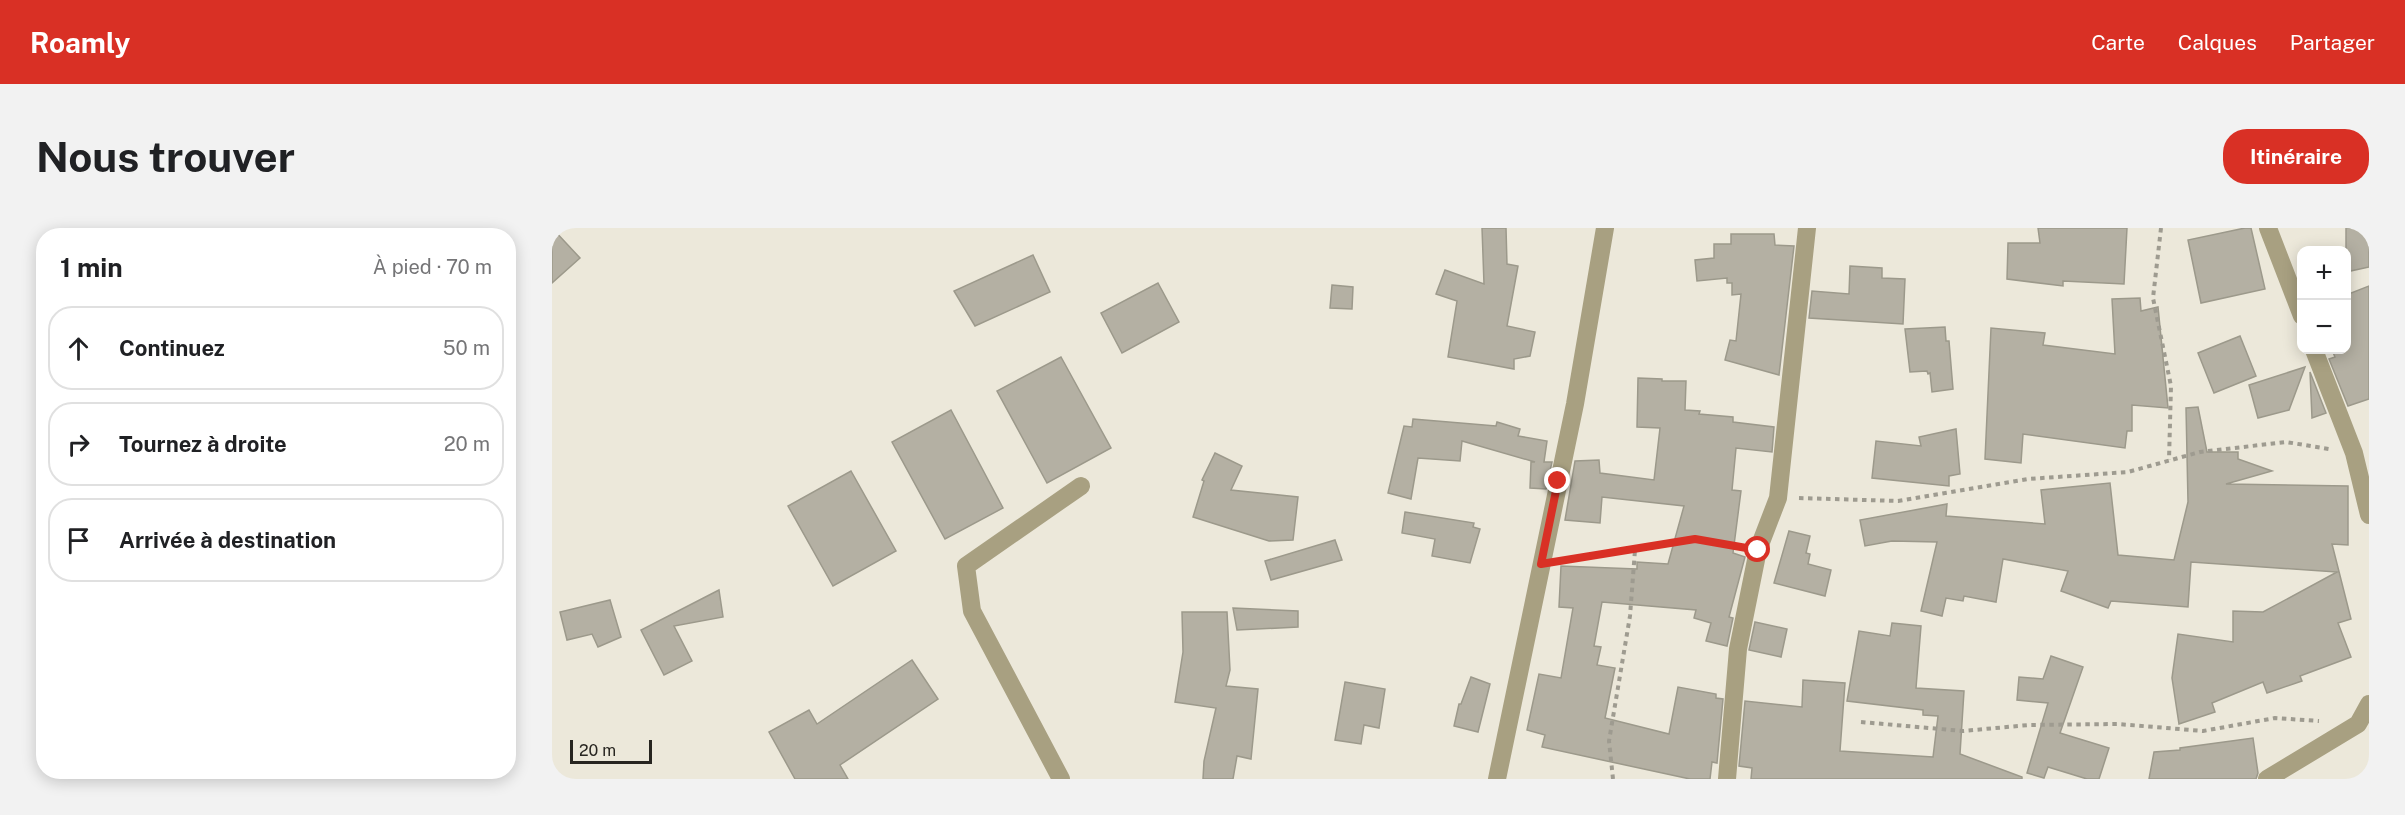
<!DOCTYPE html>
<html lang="fr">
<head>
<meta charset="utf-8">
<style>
	:root { --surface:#fff; --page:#f2f2f2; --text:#202124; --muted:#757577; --line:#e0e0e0; --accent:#d93025 }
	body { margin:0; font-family:"Public Sans",sans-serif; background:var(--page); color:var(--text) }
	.controls { position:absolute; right:18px; top:18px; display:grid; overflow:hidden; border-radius:12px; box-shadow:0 3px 15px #0003 }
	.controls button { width:54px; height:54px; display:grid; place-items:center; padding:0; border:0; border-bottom:2px solid var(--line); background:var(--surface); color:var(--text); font:30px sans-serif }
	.scale { position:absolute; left:18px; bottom:15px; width:82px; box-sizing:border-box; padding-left:6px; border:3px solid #272520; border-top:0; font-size:16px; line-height:21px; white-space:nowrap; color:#272520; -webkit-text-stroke:4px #ece8da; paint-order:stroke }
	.stop { position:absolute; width:18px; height:18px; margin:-14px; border:4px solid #d93025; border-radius:50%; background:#fff }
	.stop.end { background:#d93025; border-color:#fff; box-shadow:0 2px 6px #0008 }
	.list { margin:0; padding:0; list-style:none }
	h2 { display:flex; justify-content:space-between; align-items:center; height:78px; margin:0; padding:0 24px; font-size:26px }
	h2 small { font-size:20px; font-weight:400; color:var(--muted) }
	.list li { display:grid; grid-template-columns:39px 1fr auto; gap:18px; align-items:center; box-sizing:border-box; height:84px; margin:0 12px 12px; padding:0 12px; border:2px solid var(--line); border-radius:24px }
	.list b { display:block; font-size:22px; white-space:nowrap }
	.list em { font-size:20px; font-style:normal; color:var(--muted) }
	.icon { flex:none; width:33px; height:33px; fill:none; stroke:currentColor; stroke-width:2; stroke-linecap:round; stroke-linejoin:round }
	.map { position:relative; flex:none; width:1817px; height:551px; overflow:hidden; border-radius:24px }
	header { display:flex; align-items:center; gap:36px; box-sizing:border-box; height:84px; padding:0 30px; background:var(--accent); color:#fff }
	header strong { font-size:28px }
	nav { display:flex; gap:33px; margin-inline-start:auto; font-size:21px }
	.intro { display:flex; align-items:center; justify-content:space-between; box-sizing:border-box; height:144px; padding:0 36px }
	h1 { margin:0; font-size:42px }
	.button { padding:15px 27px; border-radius:24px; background:var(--accent); color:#fff; font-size:21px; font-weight:700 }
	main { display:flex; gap:36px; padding:0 36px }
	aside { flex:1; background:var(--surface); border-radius:24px; box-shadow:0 3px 15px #0003 }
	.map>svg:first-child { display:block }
	.building { fill:#b4b0a3; stroke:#9c998b; stroke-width:1.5 }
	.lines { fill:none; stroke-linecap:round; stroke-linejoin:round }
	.path { stroke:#9e9b90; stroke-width:4; stroke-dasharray:4.5 4.5; stroke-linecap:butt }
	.minor { stroke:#a8a081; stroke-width:18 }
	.route { stroke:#d93025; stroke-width:8 }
</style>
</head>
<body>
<header>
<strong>Roamly</strong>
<nav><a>Carte</a><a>Calques</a><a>Partager</a></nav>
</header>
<div class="intro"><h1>Nous trouver</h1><a class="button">Itinéraire</a></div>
<main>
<aside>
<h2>1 min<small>À pied · 70 m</small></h2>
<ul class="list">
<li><svg class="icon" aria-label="ahead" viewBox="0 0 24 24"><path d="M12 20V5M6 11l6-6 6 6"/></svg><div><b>Continuez</b></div><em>50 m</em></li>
<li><svg class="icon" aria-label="right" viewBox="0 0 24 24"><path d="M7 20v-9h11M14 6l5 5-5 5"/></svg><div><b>Tournez à droite</b></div><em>20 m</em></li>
<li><svg class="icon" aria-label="arrive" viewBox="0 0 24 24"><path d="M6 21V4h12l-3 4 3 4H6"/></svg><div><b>Arrivée à destination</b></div></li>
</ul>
</aside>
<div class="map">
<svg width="1817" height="551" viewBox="0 0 1817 551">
	<rect width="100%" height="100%" fill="#ece8da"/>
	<g class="building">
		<polygon points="0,0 28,30 0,55"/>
		<polygon points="930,0 954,0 955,36 966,38 955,98 983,104 978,128 962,131 962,141 896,129 905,73 884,66 893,42 932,56"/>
		<polygon points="1486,0 1575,0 1572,56 1511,53 1511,58 1455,51 1456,15 1488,15"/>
		<polygon points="1693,0 1699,0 1713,61 1649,75 1636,12"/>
		<polygon points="1794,0 1817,0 1817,39 1794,44"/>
		<polygon points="1179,6 1222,6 1223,17 1242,18 1227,147 1173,132 1178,112 1184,113 1189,66 1180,67 1180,55 1175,55 1175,50 1145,53 1143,32 1162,30 1162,16 1179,16"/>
		<polygon points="481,27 498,64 423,98 402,63"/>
		<polygon points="1298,38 1330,40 1330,50 1353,51 1351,96 1257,90 1260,63 1297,66"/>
		<polygon points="606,55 627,94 570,125 549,85"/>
		<polygon points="780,57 801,59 800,81 778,80"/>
		<polygon points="1817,58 1817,171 1796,178 1777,131 1783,129 1780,122 1794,122 1794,67"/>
		<polygon points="1588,70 1589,83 1606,79 1616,180 1580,177 1580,203 1575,203 1573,220 1471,206 1469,235 1433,231 1439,100 1493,105 1491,117 1563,126 1560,71"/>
		<polygon points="1393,99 1394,113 1397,113 1401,161 1380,164 1378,145 1376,146 1375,143 1358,144 1353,101"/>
		<polygon points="1688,108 1704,148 1662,165 1646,125"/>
		<polygon points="509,129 559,220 495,255 445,163"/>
		<polygon points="1753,139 1737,182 1706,190 1697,157"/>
		<polygon points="1758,144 1774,185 1760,190"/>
		<polygon points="1086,150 1110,151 1110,153 1134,153 1133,182 1148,183 1147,186 1181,189 1181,194 1222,199 1220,224 1184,220 1180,262 1189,263 1181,325 1193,329 1177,389 1181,390 1175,418 1154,413 1159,395 1142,390 1144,382 1050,374 1042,418 1049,419 1045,437 1063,440 1053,490 1117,506 1126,459 1164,466 1164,470 1171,471 1165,535 1160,534 1158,551 1138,551 990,519 993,507 975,502 987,446 1009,450 1021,380 1007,379 1009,338 1085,341 1085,334 1116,336 1132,278 1050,269 1048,295 1013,292 1023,233 1047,232 1048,245 1102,252 1108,200 1085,199"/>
		<polygon points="1646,179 1655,224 1686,224 1686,231 1720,243 1674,256 1796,258 1796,317 1780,316 1799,391 1786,395 1799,429 1748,448 1750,453 1715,465 1711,454 1660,475 1663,484 1627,496 1620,450 1626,406 1681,414 1681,383 1711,384 1785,344 1639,334 1636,379 1559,373 1556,380 1509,363 1516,343 1451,331 1444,374 1412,368 1411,373 1394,370 1390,388 1369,383 1385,314 1340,313 1313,318 1308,292 1395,276 1394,288 1493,296 1489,262 1558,255 1566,327 1622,332 1636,274 1634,180"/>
		<polygon points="399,182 451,280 393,311 340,214"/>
		<polygon points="861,191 944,198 945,194 968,201 966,208 995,213 992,234 1000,234 994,261 978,260 979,234 983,234 910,213 908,233 866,230 859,271 836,265 852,198 860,199"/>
		<polygon points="1404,201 1408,246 1397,248 1397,258 1320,250 1324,213 1369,218 1367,209"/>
		<polygon points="663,225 690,238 679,262 746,269 741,312 717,313 641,289 652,253 650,252"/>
		<polygon points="299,243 344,323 281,358 236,278"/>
		<polygon points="853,284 922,295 921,299 928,301 918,335 880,328 883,311 850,305"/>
		<polygon points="1237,303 1258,308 1254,325 1258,326 1256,336 1279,342 1273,368 1222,355"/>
		<polygon points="783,312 790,332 719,352 713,333"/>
		<polygon points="167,362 171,389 122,398 140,433 112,447 89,402"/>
		<polygon points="58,372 69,409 46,419 40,406 15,412 8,384"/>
		<polygon points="681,380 746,383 746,399 685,402"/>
		<polygon points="630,384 675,384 678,442 674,458 706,461 699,531 685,528 681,551 651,551 652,533 664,480 623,474 631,424"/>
		<polygon points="1203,394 1235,401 1229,429 1197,422"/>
		<polygon points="1340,395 1369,398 1364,460 1412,463 1408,526 1470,549 1470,551 1199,551 1200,540 1187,538 1193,473 1250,479 1251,452 1293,455 1288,523 1381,529 1386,488 1371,487 1371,482 1295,473 1307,403 1338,408"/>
		<polygon points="1499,428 1531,439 1508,505 1557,520 1547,551 1535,551 1496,539 1492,550 1475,545 1496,475 1465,472 1467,449 1491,451"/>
		<polygon points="360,432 386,471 288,537 296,551 243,551 217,504 257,482 265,496"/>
		<polygon points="919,449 938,456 926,504 902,498 907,476 909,476"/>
		<polygon points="793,454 833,461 827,500 812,497 809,516 783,512"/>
		<polygon points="1701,510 1706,545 1704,551 1597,551 1602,524 1628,522 1628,520"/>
	</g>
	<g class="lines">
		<g class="path">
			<polyline points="1609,0 1601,70 1619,158 1617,232"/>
			<polyline points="1247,270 1346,273 1476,251 1576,244 1648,224 1734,214 1777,221"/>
			<polyline points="1014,332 1143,311 1184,318"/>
			<polyline points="1309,494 1411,503 1477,497 1566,496 1651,503 1723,490 1767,493"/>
			<polyline points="1061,551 1057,513 1078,388 1083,322"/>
		</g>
		<g class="minor">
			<polyline points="1716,0 1750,88"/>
			<polyline points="1762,122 1802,225 1817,287"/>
			<polyline points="509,551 420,383 414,338 529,258"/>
			<polyline points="945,551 1023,176 1053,0"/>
			<polyline points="1175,551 1186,421 1206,322 1226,270 1255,0"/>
			<polyline points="1715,551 1806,496 1817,476"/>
		</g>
	</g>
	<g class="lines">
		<polyline class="route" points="1006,253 989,336 1143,311 1206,322"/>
	</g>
</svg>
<div class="controls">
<button>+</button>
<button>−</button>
</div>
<div class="scale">20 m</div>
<div class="stop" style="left:1206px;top:322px"></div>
<div class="stop end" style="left:1006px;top:253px"></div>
</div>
</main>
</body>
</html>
